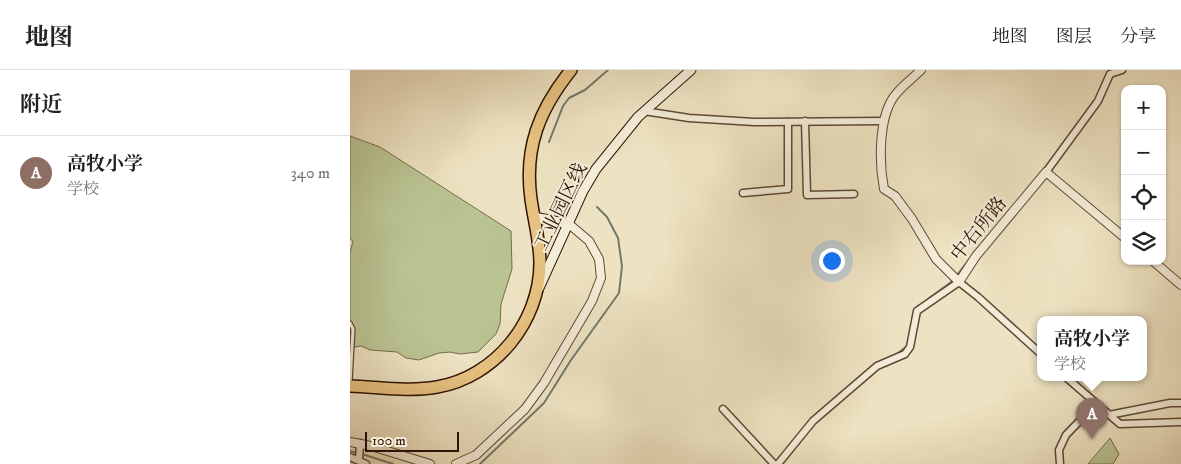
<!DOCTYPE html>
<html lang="zh">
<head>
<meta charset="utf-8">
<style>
	:root { --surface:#fff; --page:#f2f2f2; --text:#222; --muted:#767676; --line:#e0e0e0; --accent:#0b8043 }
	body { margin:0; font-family:"IM FELL DW Pica","Noto Serif SC",serif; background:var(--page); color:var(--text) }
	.controls { position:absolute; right:15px; top:15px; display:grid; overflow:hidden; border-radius:10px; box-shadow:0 1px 4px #0004 }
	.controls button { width:45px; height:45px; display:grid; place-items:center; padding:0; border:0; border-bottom:1px solid var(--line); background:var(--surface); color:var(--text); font:25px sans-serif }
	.scale { position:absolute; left:15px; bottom:12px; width:94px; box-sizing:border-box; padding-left:5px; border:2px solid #301407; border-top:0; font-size:14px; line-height:18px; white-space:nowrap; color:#301407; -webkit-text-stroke:4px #f3ecd7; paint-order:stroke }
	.you { position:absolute; left:481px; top:190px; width:18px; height:18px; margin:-12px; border:4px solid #fff; border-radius:50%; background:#1a73e8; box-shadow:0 0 0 8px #1a73e833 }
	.badge { display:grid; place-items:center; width:32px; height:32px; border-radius:50%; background:var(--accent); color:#fff; font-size:16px; font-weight:700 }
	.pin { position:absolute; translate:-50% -41px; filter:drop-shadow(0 1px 2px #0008) }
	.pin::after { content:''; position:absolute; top:26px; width:18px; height:15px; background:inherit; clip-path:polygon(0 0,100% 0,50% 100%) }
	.popup { position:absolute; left:687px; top:246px; width:110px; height:65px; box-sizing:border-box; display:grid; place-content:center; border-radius:10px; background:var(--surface); filter:drop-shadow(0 1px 4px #0005); font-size:16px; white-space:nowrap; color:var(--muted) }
	.popup b { font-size:19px; color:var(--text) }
	.popup::after { content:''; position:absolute; left:50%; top:100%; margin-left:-10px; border:10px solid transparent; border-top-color:var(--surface) }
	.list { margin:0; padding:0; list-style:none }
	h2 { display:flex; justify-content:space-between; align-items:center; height:65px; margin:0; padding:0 20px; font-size:21px }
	h2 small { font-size:16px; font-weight:400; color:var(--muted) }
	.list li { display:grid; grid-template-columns:32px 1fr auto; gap:15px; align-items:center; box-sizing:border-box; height:75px; padding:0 20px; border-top:1px solid var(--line) }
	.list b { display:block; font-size:19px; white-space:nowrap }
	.list p { margin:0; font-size:16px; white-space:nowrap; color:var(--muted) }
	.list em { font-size:16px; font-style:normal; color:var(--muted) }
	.icon { flex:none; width:28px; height:28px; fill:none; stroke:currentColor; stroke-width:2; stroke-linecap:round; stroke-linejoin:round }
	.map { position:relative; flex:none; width:831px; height:394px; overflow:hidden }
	header { display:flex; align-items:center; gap:30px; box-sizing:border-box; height:70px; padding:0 25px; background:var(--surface); border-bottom:1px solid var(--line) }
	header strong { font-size:24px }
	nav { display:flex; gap:28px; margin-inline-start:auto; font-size:18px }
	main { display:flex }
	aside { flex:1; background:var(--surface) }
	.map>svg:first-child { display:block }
	.green { fill:#bac392; stroke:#756c4c }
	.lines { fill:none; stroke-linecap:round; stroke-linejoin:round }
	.stream { stroke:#707a6c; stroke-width:2 }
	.service-casing { stroke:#5f4836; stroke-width:5.5 }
	.minor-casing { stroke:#5f4836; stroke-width:9 }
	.tertiary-casing { stroke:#5f4836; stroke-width:10 }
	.secondary-casing { stroke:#301407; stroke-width:11 }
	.trunk-casing { stroke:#301407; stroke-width:14 }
	.service { stroke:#f3ecd7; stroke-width:3 }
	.minor { stroke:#f3ecd7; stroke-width:6 }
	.tertiary { stroke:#f3ecd7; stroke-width:8 }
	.secondary { stroke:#f3ecd7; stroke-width:9 }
	.trunk { stroke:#e6c180; stroke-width:11 }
	.labels { text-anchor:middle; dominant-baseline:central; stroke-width:4; stroke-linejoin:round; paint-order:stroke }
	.street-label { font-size:19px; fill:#301407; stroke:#f3ecd7 }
</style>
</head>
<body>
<header>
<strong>地图</strong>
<nav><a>地图</a><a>图层</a><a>分享</a></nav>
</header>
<main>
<aside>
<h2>附近<small></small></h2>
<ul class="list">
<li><span class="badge" style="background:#8d6e63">A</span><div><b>高牧小学</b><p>学校</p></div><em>340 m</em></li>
</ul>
</aside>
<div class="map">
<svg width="831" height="394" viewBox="0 0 831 394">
	<rect width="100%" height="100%" fill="#ede2c1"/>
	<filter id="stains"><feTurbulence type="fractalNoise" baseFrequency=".004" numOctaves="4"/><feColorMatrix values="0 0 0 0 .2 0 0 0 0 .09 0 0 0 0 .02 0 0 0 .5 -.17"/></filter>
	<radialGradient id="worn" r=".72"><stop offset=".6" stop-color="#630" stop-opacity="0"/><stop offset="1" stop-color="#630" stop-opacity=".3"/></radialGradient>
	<g class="green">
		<polygon points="0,66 30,77 161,161 162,199 151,234 150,254 146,264 128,282 110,284 100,282 89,283 69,290 56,288 47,282 20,280 11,276 0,278 0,183 3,171 0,169"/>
		<polygon points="760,368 769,384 763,394 738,394"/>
	</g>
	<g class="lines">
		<g class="stream">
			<polyline points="750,20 755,8"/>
			<polyline points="199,72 213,36 219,28 235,20 258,0"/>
			<polyline points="607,205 621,187"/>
			<polyline points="578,229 600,213 604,209"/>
			<polyline points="547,284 557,276"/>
			<polyline points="0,381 7,383"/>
			<polyline points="12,384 43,394"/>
			<polyline points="130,394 194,333 221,290 269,223 272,196 268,168 257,147 247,137"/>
		</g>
		<defs>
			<polyline id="service" points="0,253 3,259 0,313"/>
			<g id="minor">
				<polyline points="294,41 339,48 404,52 534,51"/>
				<polyline points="455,51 457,125 504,124"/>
				<polyline points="696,102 748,31 760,4 772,0"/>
				<polyline points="393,123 438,119 438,52"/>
				<polyline points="717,308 770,354 831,352"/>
				<polyline points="373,339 424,394"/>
				<polyline points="759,345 820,333 831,333"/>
				<polyline points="0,387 16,394"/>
				<polyline points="9,390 10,373"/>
				<polyline points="428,394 463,351 527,296 555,284 560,277 567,241 609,212 628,227 691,284"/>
				<polyline points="710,394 709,380 716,365 746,334"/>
			</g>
			<g id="tertiary">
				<path d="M571,0C563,8 553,15 546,24C528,45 529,93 534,119L545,126L562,149L586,189L609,212L626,186L696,102L775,168"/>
				<polyline points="803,191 831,215"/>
				<polyline points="0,372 21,376 80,394"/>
				<polyline points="106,394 126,385 175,339 194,313 242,231 251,208 249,189 239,171 219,154"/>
			</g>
			<g id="secondary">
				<polyline points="184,147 219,154"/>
				<polyline points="189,218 233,121 246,99 288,47 341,0"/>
			</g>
			<path id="trunk" d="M0,316C29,317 58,322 87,317C145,307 190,252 190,193C190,172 184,151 181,129C174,78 189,40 221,0"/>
		</defs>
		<use href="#service" class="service-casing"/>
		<use href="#minor" class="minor-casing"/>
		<use href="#tertiary" class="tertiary-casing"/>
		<use href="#secondary" class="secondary-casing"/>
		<use href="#trunk" class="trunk-casing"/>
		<use href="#service" class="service"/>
		<use href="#minor" class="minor"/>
		<use href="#tertiary" class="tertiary"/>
		<use href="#secondary" class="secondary"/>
		<use href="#trunk" class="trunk"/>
	</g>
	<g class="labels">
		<g class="street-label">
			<text transform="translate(211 137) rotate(-64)">工业园区线</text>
			<text transform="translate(629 159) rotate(-51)">中右所路</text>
		</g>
	</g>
	<rect width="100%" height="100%" filter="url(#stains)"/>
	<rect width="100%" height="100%" fill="url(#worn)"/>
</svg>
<div class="controls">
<button>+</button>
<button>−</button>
<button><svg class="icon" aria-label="locate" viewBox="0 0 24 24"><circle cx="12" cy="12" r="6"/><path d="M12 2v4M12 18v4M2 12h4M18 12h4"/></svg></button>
<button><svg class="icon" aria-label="layers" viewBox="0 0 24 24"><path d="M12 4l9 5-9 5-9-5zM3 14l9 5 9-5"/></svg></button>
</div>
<div class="scale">100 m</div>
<div class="you"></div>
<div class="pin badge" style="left:742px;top:369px;background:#8d6e63">A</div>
<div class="popup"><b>高牧小学</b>学校</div>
</div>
</main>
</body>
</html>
